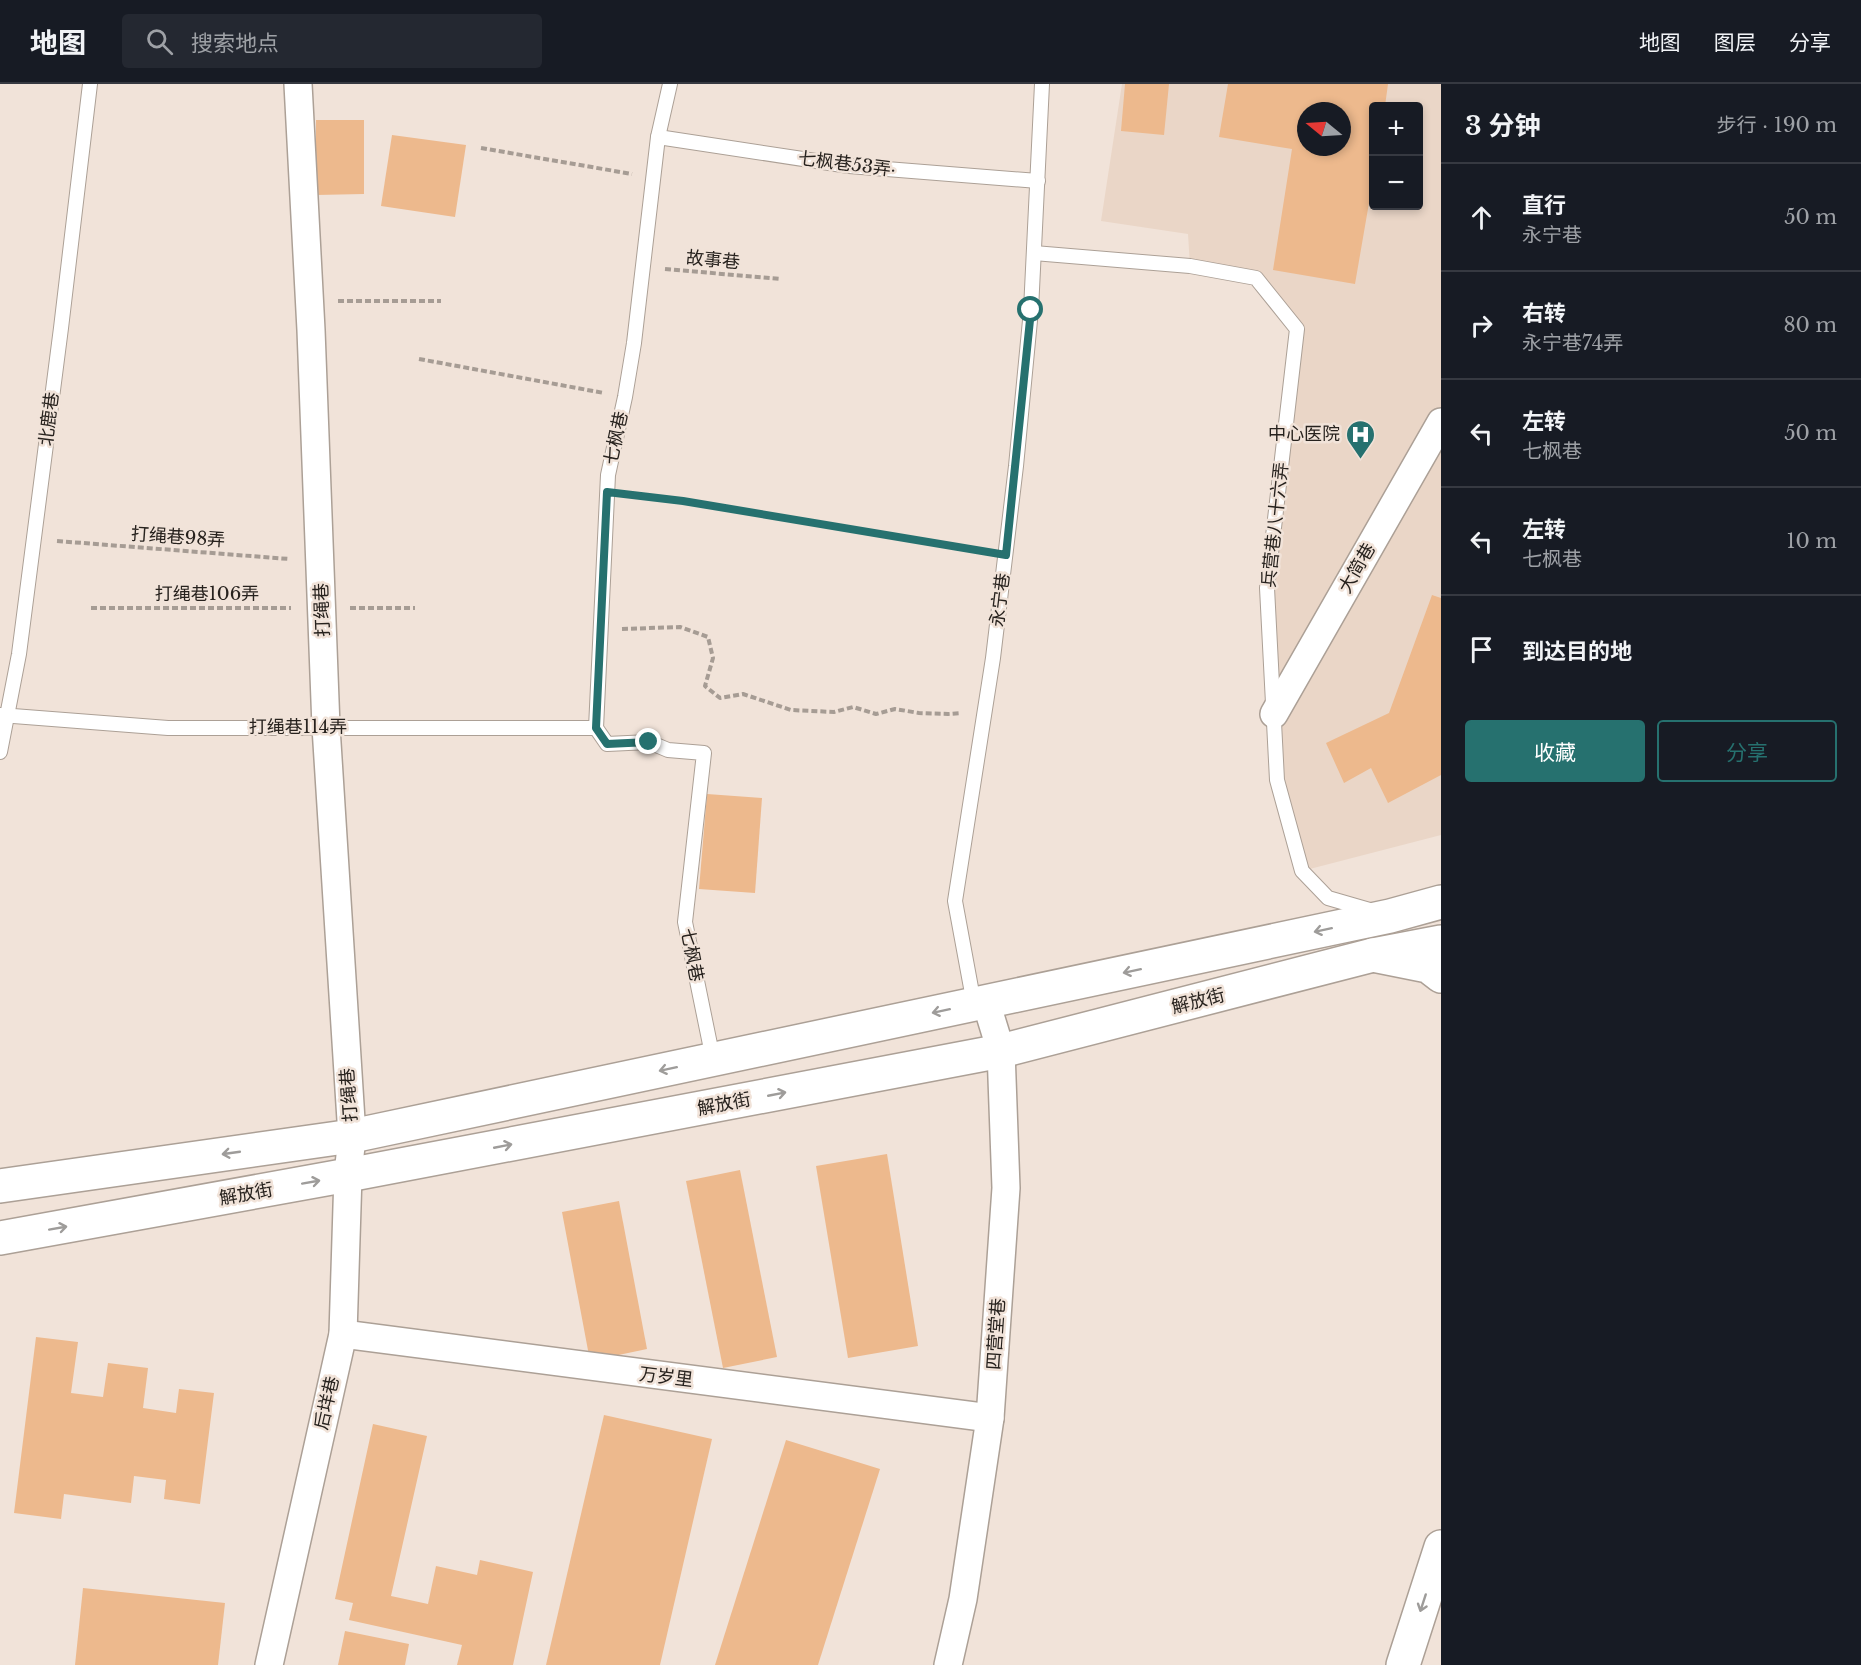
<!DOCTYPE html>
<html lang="zh">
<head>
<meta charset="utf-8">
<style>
	:root { --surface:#171b24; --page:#242831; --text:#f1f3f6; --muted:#9ea1a6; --line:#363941; --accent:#26716f }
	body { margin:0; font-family:"Libre Baskerville","Noto Sans SC",serif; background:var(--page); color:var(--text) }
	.controls { position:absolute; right:18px; top:18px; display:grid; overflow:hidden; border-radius:6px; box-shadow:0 3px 9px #0003 }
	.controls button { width:54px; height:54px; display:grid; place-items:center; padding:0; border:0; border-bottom:2px solid var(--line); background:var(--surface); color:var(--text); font:30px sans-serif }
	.compass { position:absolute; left:1297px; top:18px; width:54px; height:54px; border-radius:50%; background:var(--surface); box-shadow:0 3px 9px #0003; rotate:288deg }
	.stop { position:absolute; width:18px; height:18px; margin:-14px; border:4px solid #26716f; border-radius:50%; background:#fff }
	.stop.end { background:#26716f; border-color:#fff; box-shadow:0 2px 6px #0008 }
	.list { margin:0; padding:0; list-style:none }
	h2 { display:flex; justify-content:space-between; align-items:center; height:78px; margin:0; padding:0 24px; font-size:26px }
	h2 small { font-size:20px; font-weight:400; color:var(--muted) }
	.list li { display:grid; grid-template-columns:39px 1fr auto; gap:18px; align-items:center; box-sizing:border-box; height:108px; padding:0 24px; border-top:2px solid var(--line) }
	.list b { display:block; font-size:22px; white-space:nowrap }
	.list p { margin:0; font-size:20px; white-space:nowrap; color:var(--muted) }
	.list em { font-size:20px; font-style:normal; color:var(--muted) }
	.actions { display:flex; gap:12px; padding:18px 24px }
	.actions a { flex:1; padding:14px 0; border:2px solid var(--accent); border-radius:6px; text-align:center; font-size:21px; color:var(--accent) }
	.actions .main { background:var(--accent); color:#fff }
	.icon { flex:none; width:33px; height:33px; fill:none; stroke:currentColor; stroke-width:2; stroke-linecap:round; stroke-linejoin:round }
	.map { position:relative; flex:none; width:1441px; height:1581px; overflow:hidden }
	header { display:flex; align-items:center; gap:36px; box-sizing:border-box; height:84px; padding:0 30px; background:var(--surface); border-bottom:2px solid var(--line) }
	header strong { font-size:28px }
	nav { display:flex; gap:33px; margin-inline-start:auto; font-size:21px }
	.search { width:420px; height:54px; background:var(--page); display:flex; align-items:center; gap:15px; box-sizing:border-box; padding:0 21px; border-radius:6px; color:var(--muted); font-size:22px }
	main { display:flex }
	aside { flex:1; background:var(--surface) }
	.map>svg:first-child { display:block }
	.built { fill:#ead6c7; fill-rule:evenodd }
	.building { fill:#edb98d; fill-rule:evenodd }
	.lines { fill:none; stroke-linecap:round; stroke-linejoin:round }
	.service-casing { stroke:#aca096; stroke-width:16 }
	.minor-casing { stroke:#aca096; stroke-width:30 }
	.secondary-casing { stroke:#aca096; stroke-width:36 }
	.primary-casing { stroke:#aca096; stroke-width:36 }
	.path { stroke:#a69c94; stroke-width:4; stroke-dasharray:6 3; stroke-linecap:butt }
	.service { stroke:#fff; stroke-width:14 }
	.minor { stroke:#fff; stroke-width:27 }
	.secondary { stroke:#fff; stroke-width:33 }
	.primary { stroke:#fff; stroke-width:33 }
	.oneway { stroke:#9e9c9a }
	.route { stroke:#26716f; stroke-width:8 }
	.labels { text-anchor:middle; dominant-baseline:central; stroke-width:5; stroke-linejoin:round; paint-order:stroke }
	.street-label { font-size:18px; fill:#27221e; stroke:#f1e3d9 }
	.poi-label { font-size:18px; fill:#27221e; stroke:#f1e3d9; text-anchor:end }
</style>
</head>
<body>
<header>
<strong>地图</strong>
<div class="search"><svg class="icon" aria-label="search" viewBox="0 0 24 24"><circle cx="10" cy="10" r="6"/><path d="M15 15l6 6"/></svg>搜索地点</div>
<nav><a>地图</a><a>图层</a><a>分享</a></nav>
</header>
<main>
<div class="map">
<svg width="1441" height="1581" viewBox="0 0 1441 1581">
	<rect width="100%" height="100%" fill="#f1e3d9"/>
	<path class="built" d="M1122,0H1441V751L1302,787L1277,696L1267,504L1297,245L1256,194L1190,182L1188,150L1101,137ZM1374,22H1418V122H1374ZM1306,27H1342V63H1306Z"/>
	<g class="building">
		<polygon points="1125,0 1169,0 1164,51 1121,47"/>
		<path d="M1228,0H1388L1385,22H1374V90L1355,200L1273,186L1292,65L1219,53ZM1306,27H1342V63H1306Z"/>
		<polygon points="316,36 364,36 364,110 316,111"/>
		<polygon points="392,51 466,61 455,133 381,122"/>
		<polygon points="1432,511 1441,514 1441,691 1388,719 1371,684 1344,699 1326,659 1389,629"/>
		<polygon points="707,710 762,714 755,809 699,805"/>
		<polygon points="887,1070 918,1262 848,1274 816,1082"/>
		<polygon points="740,1086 777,1273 723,1284 686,1097"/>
		<polygon points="619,1117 647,1265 590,1277 562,1128"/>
		<polygon points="36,1253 78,1258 71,1309 103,1313 108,1279 148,1284 143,1324 176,1329 179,1305 214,1309 200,1420 164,1415 166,1396 134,1392 131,1419 64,1410 61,1435 14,1429"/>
		<polygon points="604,1331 712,1355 660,1581 546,1581"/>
		<polygon points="373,1340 427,1352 391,1512 428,1520 436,1482 477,1491 480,1476 533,1488 513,1581 457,1581 462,1561 349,1536 353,1519 335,1515"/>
		<polygon points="786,1356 880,1385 818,1581 715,1581"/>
		<polygon points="83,1504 225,1519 218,1581 75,1581"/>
		<polygon points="345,1547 409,1560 405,1581 338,1581"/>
	</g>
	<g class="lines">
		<defs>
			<g id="service">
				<polyline points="670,0 658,53 634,259 625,313 608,391 596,644 607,660 649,658 668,666 704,669 685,838 713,975"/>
				<polyline points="658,53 849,82 1038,97"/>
				<polyline points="1034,169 1190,182 1256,194 1297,245 1267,504 1277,696 1302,787 1328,814 1373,827"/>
				<polyline points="0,631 168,644 596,644"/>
				<polyline points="0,668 19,570 61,244 90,0"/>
				<polyline points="974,920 955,817 993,574 1016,382 1031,226 1042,0"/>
			</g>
			<g id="minor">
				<polyline points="1274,630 1441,338"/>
				<polyline points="343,1250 990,1334"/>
				<polyline points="269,1581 343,1250 348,1091 352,1052 326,643 311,246 298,0"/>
				<polyline points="948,1581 963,1515 990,1334 1006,1104 1001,967 986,918"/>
			</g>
			<g id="secondary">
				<polyline points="0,1102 352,1052 1390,832 1441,818"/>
				<polyline points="0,1154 348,1091 1001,967 1373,871 1441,858"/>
			</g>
			<g id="primary">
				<polyline points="1373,871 1428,882 1441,892"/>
				<polyline points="1403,1581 1441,1463"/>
			</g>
		</defs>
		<use href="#service" class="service-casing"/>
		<use href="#minor" class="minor-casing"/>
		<use href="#secondary" class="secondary-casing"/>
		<use href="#primary" class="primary-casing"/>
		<g class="path">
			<polyline points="481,64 632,90"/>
			<polyline points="665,185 781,195"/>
			<polyline points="338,217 441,217"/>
			<polyline points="419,275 604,309"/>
			<polyline points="631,411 683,417 985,467"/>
			<polyline points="57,457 289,475"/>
			<polyline points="91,524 291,524"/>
			<polyline points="350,524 415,524"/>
			<polyline points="622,545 680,543 708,553 713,574 705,602 720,614 743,610 791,626 834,628 853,623 876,630 895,625 919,629 948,630 961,629"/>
		</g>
		<use href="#service" class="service"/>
		<use href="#minor" class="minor"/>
		<use href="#secondary" class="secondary"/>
		<use href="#primary" class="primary"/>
	</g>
	<defs><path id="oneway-shaft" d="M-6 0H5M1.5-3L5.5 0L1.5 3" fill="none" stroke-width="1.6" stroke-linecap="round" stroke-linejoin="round" transform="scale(1.5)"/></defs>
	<g class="oneway">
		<use href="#oneway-shaft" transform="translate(1323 846) rotate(168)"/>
		<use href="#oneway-shaft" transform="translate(1132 887) rotate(168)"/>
		<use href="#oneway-shaft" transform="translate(941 927) rotate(168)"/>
		<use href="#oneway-shaft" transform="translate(668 985) rotate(168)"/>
		<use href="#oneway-shaft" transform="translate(777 1010) rotate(-11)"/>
		<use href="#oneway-shaft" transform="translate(503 1062) rotate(-11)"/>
		<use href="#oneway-shaft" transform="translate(231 1069) rotate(172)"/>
		<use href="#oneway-shaft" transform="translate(311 1098) rotate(-10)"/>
		<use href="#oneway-shaft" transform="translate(58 1144) rotate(-10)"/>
		<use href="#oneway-shaft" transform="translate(1423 1519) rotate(108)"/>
	</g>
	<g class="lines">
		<polyline class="route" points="649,658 607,660 596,644 607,408 683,417 1006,471 1031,226"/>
	</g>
	<defs>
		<symbol id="hospital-pin" viewBox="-11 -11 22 30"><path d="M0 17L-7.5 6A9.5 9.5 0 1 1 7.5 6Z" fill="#26716f" stroke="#f1e3d9"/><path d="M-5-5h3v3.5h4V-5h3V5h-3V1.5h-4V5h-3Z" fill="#fff"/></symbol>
	</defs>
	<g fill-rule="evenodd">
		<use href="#hospital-pin" x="1344" y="334" width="33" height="45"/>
	</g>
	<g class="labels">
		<g class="street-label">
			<text transform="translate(847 80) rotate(7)">七枫巷53弄·</text>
			<text transform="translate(713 176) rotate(5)">故事巷</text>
			<text transform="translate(49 335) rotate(-83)">北鹿巷</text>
			<text transform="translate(616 354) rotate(-78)">七枫巷</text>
			<text transform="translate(1275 441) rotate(-84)">兵营巷八十六弄</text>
			<text transform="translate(178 453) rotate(4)">打绳巷98弄</text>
			<text transform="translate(1357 484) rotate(-60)">大简巷</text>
			<text x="207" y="510">打绳巷106弄</text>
			<text transform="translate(1000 516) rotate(-83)">永宁巷</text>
			<text transform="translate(322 526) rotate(-92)">打绳巷</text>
			<text x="298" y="643">打绳巷114弄</text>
			<text transform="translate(692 871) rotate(79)">七枫巷</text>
			<text transform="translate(1198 917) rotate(-14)">解放街</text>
			<text transform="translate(349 1011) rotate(-94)">打绳巷</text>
			<text transform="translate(724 1020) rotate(-11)">解放街</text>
			<text transform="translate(246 1110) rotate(-10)">解放街</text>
			<text transform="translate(996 1250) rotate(-86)">四营堂巷</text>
			<text transform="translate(666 1293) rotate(7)">万岁里</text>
			<text transform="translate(327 1319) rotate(-77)">后垟巷</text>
		</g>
		<g class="poi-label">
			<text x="1340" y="350">中心医院</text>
		</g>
	</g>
</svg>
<div class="controls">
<button>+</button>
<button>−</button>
</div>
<svg class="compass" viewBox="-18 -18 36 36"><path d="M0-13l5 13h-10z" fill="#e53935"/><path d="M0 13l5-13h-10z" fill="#9ea1a6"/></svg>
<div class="stop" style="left:1031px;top:226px"></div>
<div class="stop end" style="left:649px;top:658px"></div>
</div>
<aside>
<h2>3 分钟<small>步行 · 190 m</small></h2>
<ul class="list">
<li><svg class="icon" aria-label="ahead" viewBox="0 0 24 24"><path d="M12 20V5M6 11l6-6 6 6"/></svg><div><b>直行</b><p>永宁巷</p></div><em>50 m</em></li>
<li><svg class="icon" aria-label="right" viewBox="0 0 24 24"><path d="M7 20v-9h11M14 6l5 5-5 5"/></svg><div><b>右转</b><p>永宁巷74弄</p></div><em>80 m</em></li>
<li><svg class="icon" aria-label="left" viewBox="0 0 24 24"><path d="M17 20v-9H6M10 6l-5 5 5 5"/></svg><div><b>左转</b><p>七枫巷</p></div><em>50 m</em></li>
<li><svg class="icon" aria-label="left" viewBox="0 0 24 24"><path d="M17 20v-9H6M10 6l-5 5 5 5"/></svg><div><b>左转</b><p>七枫巷</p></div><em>10 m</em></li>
<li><svg class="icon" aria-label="arrive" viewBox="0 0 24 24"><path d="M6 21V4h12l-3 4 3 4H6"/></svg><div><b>到达目的地</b></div></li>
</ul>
<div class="actions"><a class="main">收藏</a><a>分享</a></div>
</aside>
</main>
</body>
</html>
